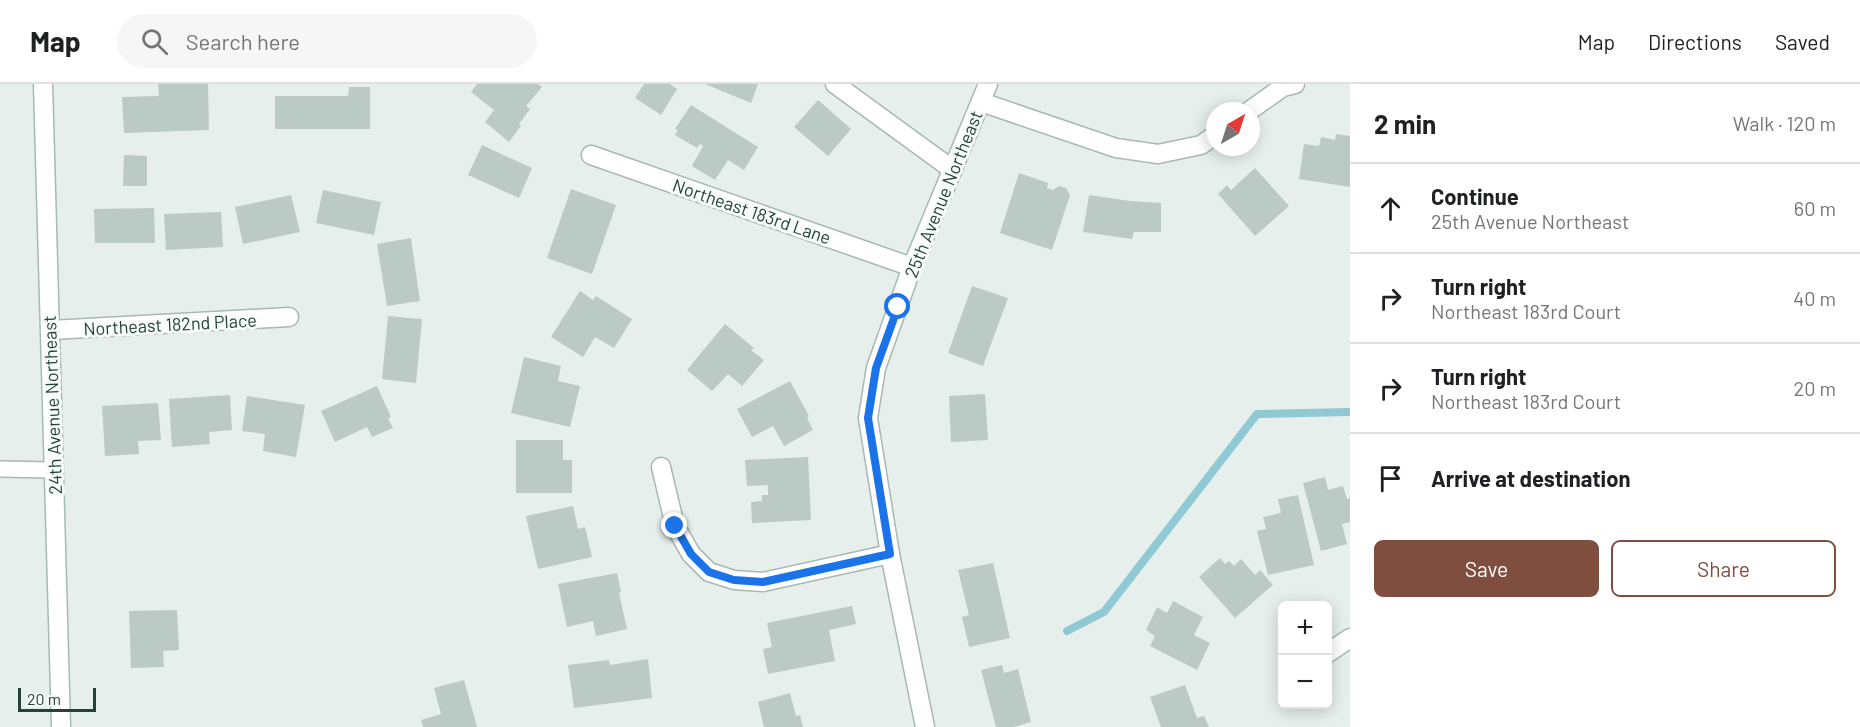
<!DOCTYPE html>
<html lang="en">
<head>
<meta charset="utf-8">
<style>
	:root { --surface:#fff; --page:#f6f6f6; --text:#202124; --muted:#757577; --line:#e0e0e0; --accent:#7f4e3f }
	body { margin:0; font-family:Barlow,sans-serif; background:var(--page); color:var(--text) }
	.controls { position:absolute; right:18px; bottom:18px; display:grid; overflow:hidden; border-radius:9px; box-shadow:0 3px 15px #0003 }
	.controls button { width:54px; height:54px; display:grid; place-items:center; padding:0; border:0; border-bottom:2px solid var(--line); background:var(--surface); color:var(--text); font:30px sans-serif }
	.compass { position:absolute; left:1206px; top:18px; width:54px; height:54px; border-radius:50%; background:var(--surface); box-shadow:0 3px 15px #0003; rotate:39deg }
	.scale { position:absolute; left:18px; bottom:15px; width:78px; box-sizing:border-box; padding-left:6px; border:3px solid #24423a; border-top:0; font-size:16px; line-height:21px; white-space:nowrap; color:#24423a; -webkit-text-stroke:4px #f7fbf9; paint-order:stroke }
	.stop { position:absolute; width:18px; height:18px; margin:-14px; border:4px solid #1a73e8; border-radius:50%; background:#fff }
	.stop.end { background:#1a73e8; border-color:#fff; box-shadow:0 2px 6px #0008 }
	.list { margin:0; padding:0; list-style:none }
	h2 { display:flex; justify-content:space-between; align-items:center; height:78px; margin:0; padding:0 24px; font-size:26px }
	h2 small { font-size:20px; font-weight:400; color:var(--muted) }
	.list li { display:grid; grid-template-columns:39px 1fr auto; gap:18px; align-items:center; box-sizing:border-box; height:90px; padding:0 24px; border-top:2px solid var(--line) }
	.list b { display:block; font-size:22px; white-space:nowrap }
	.list p { margin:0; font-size:20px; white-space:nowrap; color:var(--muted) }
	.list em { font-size:20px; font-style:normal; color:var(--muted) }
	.actions { display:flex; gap:12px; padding:18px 24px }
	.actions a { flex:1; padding:14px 0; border:2px solid var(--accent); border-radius:9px; text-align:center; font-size:21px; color:var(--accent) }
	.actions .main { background:var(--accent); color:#fff }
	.icon { flex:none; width:33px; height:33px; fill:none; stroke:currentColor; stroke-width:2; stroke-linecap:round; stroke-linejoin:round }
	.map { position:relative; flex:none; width:1350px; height:643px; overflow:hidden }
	header { display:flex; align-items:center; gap:36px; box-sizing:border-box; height:84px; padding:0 30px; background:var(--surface); border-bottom:2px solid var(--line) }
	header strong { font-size:28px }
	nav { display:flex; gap:33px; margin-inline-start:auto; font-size:21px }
	.search { width:420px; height:54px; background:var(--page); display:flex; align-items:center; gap:15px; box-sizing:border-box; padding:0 21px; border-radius:33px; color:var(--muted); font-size:22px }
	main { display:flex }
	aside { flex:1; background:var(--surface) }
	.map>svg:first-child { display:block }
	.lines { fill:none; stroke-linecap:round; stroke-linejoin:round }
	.stream { stroke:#8ec9d4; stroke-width:8 }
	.building { fill:#bbcac4 }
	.service-casing { stroke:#a8b8b2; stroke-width:18 }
	.minor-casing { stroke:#a8b8b2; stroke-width:21 }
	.secondary-casing { stroke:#a4bbb3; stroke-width:21 }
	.service { stroke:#fff; stroke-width:15 }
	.minor { stroke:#fff; stroke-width:18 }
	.secondary { stroke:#fff; stroke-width:18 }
	.route { stroke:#1a73e8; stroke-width:8 }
	.labels { text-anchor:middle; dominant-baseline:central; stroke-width:6; stroke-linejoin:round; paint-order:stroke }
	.street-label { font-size:18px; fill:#24423a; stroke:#f7fbf9 }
</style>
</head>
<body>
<header>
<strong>Map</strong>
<div class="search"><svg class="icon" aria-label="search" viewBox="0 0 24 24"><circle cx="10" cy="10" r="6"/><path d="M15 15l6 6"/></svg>Search here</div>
<nav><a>Map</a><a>Directions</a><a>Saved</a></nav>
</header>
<main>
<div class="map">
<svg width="1350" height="643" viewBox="0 0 1350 643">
	<rect width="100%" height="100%" fill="#e6efeb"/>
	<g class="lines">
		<polyline class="stream" points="1067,547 1104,528 1257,330 1350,328"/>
	</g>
	<g class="building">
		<polygon points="158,0 208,0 209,46 124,49 122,13 159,12"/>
		<polygon points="477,0 538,0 542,3 526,22 530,25 519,40 521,42 509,58 485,38 494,26 471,8"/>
		<polygon points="644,0 670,0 677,5 661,31 635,14"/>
		<polygon points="705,0 758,0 751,19"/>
		<polygon points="349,3 370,3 370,45 275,45 275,12 348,12"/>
		<polygon points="818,16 851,45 828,72 794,43"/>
		<polygon points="691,21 758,63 744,86 728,76 715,96 692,82 703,62 700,60 697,64 675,51 678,46 675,45"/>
		<polygon points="1336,50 1350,52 1350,103 1299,95 1304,60 1319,62 1321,53 1335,56"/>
		<polygon points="482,61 532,84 519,114 468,91"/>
		<polygon points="124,71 147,72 147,102 123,102"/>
		<polygon points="1255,84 1289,122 1255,152 1218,110 1227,101 1231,106"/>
		<polygon points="1019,89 1048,99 1047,104 1053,106 1059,102 1066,104 1070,111 1052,166 1000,149"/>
		<polygon points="571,105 616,121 592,190 547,174"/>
		<polygon points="323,106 381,118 374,151 316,139"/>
		<polygon points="291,111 300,148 243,160 235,123"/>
		<polygon points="1089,111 1130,117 1161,119 1161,148 1134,148 1132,155 1083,148"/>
		<polygon points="154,124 155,159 95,159 94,125"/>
		<polygon points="221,128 223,163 166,166 164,130"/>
		<polygon points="411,154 420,217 387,222 377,160"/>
		<polygon points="972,202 1008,214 983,282 948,269"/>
		<polygon points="580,207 593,216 596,212 632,235 614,264 595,253 583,273 551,253"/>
		<polygon points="388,232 422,235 416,299 382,295"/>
		<polygon points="725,240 754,264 751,266 764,276 742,302 728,290 712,307 687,286"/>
		<polygon points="524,273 561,282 558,297 580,302 570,343 511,329"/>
		<polygon points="790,297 809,332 807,334 813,346 784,362 773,342 752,353 737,325"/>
		<polygon points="377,302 391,333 388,334 393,344 372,353 367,343 335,358 321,327"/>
		<polygon points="985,310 988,356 951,358 949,312"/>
		<polygon points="230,311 232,346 209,348 210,360 172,363 169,315"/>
		<polygon points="247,312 305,321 296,373 263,367 265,350 242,347"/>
		<polygon points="158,319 161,356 138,357 139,370 105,372 102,322"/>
		<polygon points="516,356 563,356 563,376 572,376 572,409 516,409"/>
		<polygon points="808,373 811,436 752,439 751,418 762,417 762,411 768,411 768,401 747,402 745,376"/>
		<polygon points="1325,393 1328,406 1343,402 1347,415 1350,414 1350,438 1342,440 1347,460 1321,467 1303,399"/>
		<polygon points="1298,411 1314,481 1268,491 1257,447 1266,445 1263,433 1281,429 1278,415"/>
		<polygon points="573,422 578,445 585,443 592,473 538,485 526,432"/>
		<polygon points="1220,474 1225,480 1229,477 1234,482 1241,475 1255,491 1260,486 1273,501 1235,534 1199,493"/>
		<polygon points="993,479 1010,554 969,563 962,533 969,531 958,486"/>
		<polygon points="617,489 621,508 619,509 627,545 596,552 593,537 567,543 558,500"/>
		<polygon points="1173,517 1203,533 1194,551 1210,559 1197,586 1150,562 1155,552 1146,546 1157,523 1167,529"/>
		<polygon points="852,522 856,540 829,546 835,577 768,590 763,565 772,563 767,539"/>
		<polygon points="177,526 179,566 163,567 164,583 131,584 129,527"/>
		<polygon points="648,575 652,614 574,624 568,581 609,576 610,581"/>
		<polygon points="1002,581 1004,589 1018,585 1031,638 1014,643 996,643 981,586"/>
		<polygon points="464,596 477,643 423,643 421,636 441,630 434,604"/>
		<polygon points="1185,601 1197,634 1204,632 1209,643 1161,643 1150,613"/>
		<polygon points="790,609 796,632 800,631 803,643 764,643 758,618"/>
	</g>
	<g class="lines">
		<defs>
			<polyline id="service" points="0,385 54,386"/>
			<g id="minor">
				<polyline points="835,0 953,86"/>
				<polyline points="981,18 1116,64 1158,70 1201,61 1215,51"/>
				<polyline points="1249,27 1283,3 1295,0"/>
				<polyline points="591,71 912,183"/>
				<polyline points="51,246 289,233"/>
				<polyline points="661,383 675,442 691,470 709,488 734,496 763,498 890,470"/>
				<polyline points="1328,569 1350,554"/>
				<polyline points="925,643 890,470 868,334 876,284 912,183 988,0"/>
			</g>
			<polyline id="secondary" points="43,0 61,643"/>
		</defs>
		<use href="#service" class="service-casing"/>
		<use href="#minor" class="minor-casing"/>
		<use href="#secondary" class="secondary-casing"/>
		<use href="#service" class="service"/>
		<use href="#minor" class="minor"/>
		<use href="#secondary" class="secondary"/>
	</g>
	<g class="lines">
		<polyline class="route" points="675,442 691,470 709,488 734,496 763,498 890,470 868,334 876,284 898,223"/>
	</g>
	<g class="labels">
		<g class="street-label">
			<text transform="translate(943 110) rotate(-68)">25th Avenue Northeast</text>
			<text transform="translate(752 127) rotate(19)">Northeast 183rd Lane</text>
			<text transform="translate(170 240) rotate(-3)">Northeast 182nd Place</text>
			<text transform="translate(52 321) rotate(-92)">24th Avenue Northeast</text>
		</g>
	</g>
</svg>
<div class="controls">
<button>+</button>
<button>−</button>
</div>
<svg class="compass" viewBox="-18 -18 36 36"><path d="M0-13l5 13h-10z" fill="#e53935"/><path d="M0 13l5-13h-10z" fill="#757577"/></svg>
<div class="scale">20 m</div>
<div class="stop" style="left:898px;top:223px"></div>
<div class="stop end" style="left:675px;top:442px"></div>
</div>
<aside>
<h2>2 min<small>Walk · 120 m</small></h2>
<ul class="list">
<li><svg class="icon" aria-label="ahead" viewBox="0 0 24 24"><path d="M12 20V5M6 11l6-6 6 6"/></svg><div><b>Continue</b><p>25th Avenue Northeast</p></div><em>60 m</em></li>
<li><svg class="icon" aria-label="right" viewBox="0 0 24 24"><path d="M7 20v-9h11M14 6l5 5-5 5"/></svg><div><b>Turn right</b><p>Northeast 183rd Court</p></div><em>40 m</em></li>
<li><svg class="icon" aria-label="right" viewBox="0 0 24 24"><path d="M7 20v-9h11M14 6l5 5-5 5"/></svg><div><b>Turn right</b><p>Northeast 183rd Court</p></div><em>20 m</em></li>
<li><svg class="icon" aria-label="arrive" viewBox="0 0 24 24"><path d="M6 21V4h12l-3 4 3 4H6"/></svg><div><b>Arrive at destination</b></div></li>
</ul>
<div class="actions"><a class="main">Save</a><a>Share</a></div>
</aside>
</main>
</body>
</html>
